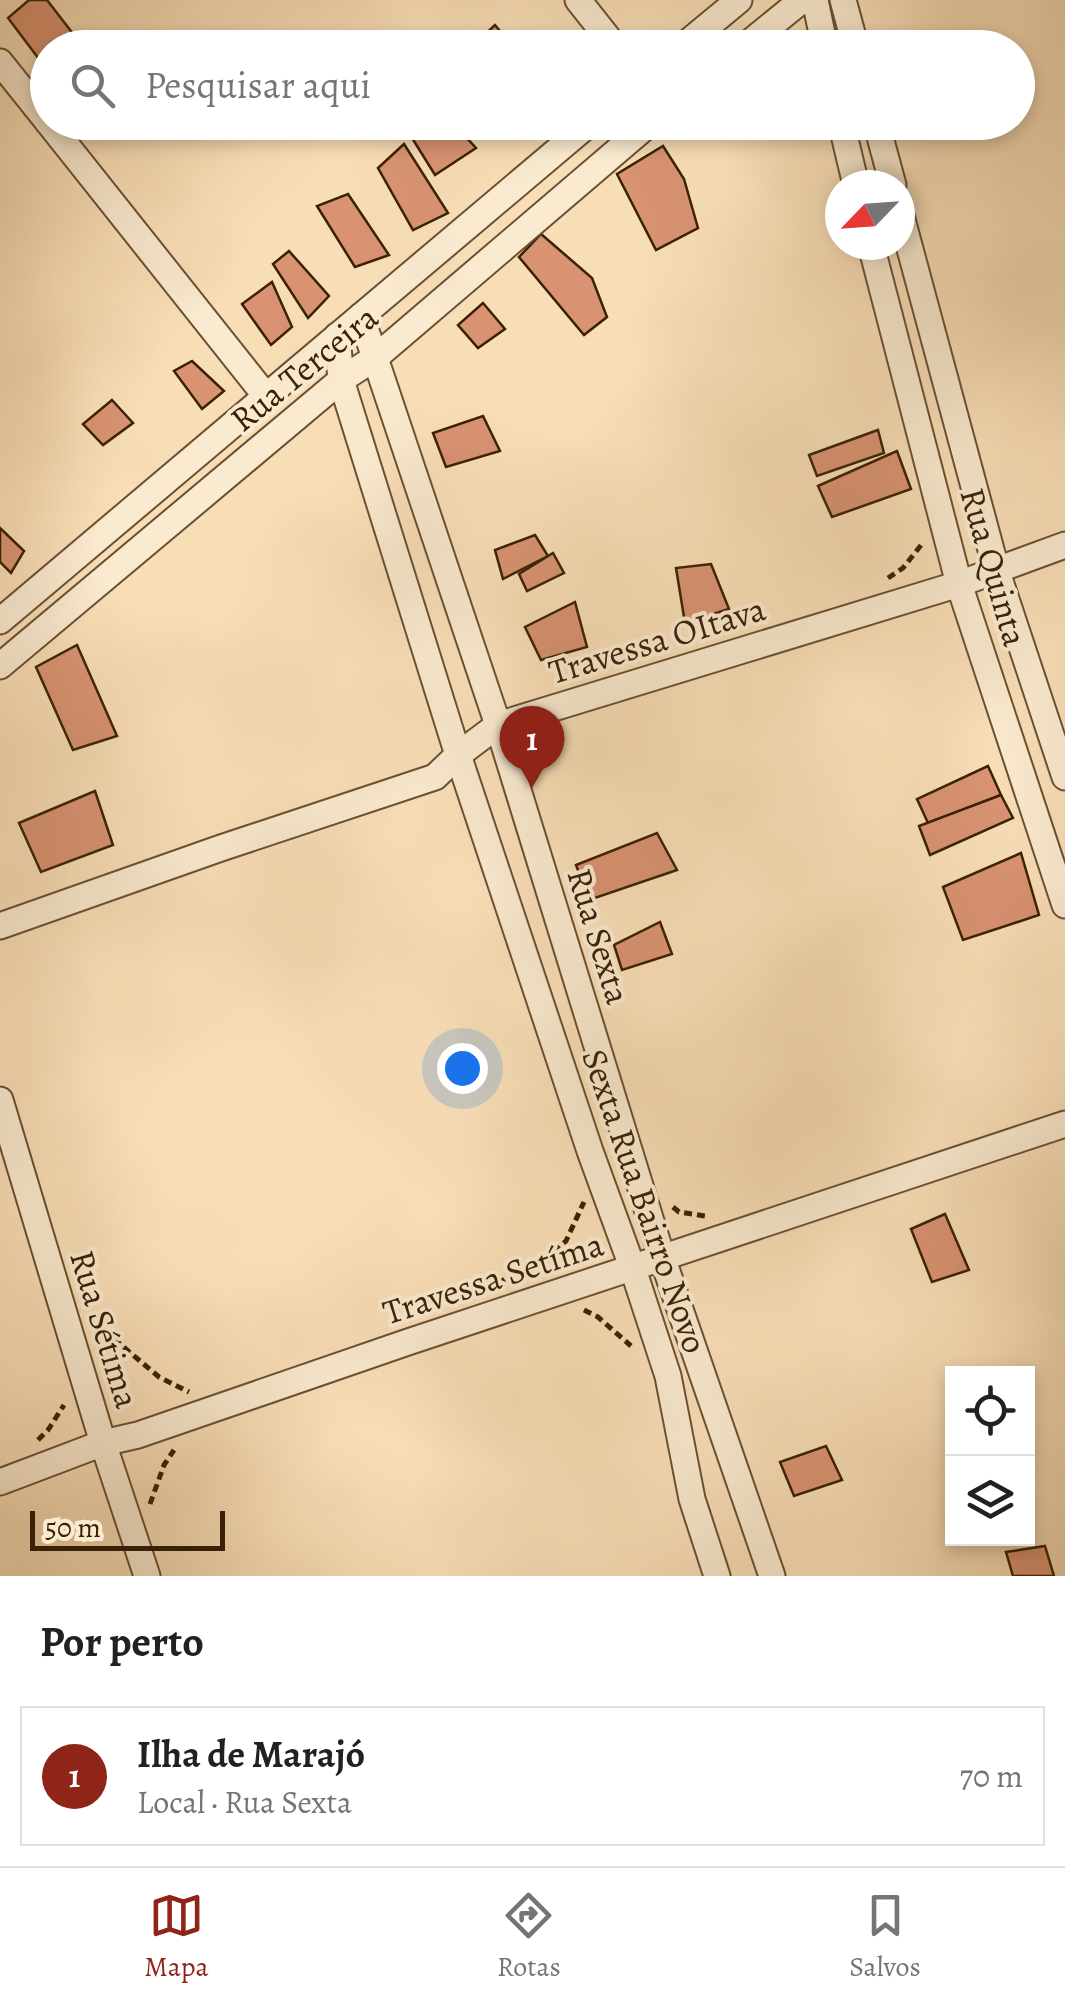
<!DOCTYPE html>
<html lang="pt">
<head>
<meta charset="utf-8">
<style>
	:root { --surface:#fff; --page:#f2f2f2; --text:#202124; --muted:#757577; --line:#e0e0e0; --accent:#8f2418 }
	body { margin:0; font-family:Alegreya,serif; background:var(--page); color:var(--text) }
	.controls { position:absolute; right:30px; bottom:30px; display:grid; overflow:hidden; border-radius:0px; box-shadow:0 5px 15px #0003 }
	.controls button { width:90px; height:90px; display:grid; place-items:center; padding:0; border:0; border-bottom:2px solid var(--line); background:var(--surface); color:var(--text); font:50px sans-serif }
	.compass { position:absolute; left:825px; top:170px; width:90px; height:90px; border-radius:50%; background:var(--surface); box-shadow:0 5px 15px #0003; rotate:245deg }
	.scale { position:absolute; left:30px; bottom:25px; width:195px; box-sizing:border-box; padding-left:10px; border:5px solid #3a2106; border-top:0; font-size:28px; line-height:35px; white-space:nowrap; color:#3a2106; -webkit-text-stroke:8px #faead0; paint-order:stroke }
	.you { position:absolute; left:462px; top:1068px; width:35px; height:35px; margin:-25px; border:8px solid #fff; border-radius:50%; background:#1a73e8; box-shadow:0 0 0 15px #1a73e833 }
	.badge { display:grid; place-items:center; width:65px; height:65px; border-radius:50%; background:var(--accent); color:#fff; font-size:32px; font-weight:700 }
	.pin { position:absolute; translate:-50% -82px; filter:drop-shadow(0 2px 5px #0008) }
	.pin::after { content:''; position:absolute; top:52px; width:35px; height:30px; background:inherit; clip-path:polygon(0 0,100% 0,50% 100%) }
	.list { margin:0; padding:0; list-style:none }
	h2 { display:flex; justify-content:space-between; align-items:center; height:130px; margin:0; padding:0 40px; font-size:42px }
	h2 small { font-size:32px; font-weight:400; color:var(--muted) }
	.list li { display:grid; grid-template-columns:65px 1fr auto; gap:30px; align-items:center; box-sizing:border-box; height:140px; margin:0 20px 20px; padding:0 20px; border:2px solid var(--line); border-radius:0px }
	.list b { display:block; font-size:38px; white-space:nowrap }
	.list p { margin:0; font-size:32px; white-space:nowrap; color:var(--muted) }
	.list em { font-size:32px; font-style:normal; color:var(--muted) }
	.icon { flex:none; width:55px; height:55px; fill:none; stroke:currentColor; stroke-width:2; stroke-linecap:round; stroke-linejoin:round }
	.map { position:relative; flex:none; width:1065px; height:1576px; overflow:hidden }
	.search { position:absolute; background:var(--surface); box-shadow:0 5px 15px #0003; left:30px; right:30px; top:30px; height:110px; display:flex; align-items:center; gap:25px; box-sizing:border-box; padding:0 35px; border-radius:55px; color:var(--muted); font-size:38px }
	.sheet { height:290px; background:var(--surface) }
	nav { display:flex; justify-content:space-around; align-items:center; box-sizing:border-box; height:140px; border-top:2px solid var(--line); background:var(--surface); font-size:28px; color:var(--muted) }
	nav a { display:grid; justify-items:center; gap:5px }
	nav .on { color:var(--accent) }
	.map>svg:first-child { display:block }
	.building { fill:#d99372; stroke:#3a2106; stroke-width:2.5 }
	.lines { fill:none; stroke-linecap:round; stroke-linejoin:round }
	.street-casing { stroke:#6a5032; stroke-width:29 }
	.path { stroke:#3a2106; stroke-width:5; stroke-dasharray:8 5; stroke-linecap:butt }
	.street { stroke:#faead0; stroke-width:25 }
	.labels { text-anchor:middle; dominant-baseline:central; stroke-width:8; stroke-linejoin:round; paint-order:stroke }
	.street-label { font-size:35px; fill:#3a2106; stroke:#faead0 }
</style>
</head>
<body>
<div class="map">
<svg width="1065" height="1576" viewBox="0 0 1065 1576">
	<rect width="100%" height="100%" fill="#f8deb7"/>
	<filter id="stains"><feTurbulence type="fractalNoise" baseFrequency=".002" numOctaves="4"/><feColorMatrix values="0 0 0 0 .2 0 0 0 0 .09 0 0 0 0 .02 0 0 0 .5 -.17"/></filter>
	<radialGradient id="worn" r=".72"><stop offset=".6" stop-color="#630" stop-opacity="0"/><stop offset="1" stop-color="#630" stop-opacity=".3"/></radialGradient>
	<g class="building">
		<polygon points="29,0 47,0 84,48 48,48 48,71 8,18"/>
		<polygon points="495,25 514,48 470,48"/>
		<polygon points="408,122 452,122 476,148 435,175 404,125"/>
		<polygon points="404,144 448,213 413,230 378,168"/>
		<polygon points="663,146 684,179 698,228 656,250 617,174"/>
		<polygon points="348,194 389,255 355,267 317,206"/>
		<polygon points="541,234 592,278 607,317 584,335 519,257"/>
		<polygon points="289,251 329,296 308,318 273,264"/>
		<polygon points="272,282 292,327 271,345 242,304"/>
		<polygon points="483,303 505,329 478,348 458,325"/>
		<polygon points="192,361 224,391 202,409 174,371"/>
		<polygon points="112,400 133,423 103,445 83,424"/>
		<polygon points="483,416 500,451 446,467 433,433"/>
		<polygon points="878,430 884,453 817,476 809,455"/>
		<polygon points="897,451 911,489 832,517 818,486"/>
		<polygon points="0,528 24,551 11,573 0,562"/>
		<polygon points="535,535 548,556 503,579 495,550"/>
		<polygon points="553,553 564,573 527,591 519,574"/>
		<polygon points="711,564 729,609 685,623 676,568"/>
		<polygon points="575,602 587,647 541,660 525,627"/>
		<polygon points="77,645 117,736 73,750 36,667"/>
		<polygon points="988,766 1001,795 928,823 917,799"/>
		<polygon points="95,791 113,845 41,872 19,823"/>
		<polygon points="1001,795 1013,818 930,855 919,826"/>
		<polygon points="657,833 677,870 589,900 576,865"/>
		<polygon points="1021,853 1039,915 963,940 943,887"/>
		<polygon points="660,922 672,954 622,970 614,945"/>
		<polygon points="945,1214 969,1270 932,1282 911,1229"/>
		<polygon points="826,1446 842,1480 794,1496 780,1462"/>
		<polygon points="1045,1546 1054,1576 1013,1576 1006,1552"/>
	</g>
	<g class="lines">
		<defs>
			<g id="street">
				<polyline points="578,0 616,48"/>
				<polyline points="815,0 825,48"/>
				<polyline points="843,0 856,48"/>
				<polyline points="681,48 739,0"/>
				<polyline points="743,48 802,0"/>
				<polyline points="0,62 48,122"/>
				<polyline points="48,122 265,395"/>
				<polyline points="841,122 856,185"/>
				<polyline points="876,122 893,185"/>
				<polyline points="900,212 997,572 1065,777"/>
				<polyline points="871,245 959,584 1065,905"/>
				<polyline points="361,316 498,725 662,1257 772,1576"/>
				<polyline points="337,336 341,380 458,755 590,1151 633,1269 668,1376 692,1499 717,1576"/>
				<polyline points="0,621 591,122"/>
				<polyline points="0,666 341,380 376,357 651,122"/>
				<polyline points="0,926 221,848 435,777 458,755 498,725 959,584 1065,545"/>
				<polyline points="0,1100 103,1443 147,1576"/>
				<polyline points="0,1482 103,1443 138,1435 408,1342 1065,1124"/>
			</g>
		</defs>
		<use href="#street" class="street-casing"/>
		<g class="path">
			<polyline points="888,578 903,568 922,544"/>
			<polyline points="673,1207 679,1212 705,1216"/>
			<polyline points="498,1284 519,1269 548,1257 566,1241 584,1202"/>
			<polyline points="584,1310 598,1317 631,1346"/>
			<polyline points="94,1322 159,1377 189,1392"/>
			<polyline points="38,1440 48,1430 64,1405"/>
			<polyline points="150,1504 164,1465 174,1450"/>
		</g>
		<use href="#street" class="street"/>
	</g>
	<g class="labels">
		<g class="street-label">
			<text transform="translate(304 368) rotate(-39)">Rua Terceira</text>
			<text transform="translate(994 567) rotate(74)">Rua Quinta</text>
			<text transform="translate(657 640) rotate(-17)">Travessa OItava</text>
			<text transform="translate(599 936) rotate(73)">Rua Sexta</text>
			<text transform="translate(645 1201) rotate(71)">Sexta Rua Bairro Novo</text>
			<text transform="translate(493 1278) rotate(-18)">Travessa Setíma</text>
			<text transform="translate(105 1329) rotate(73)">Rua Sétima</text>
		</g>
	</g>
	<rect width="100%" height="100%" filter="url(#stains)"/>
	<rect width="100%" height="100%" fill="url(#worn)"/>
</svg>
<div class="controls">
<button><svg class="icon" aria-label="locate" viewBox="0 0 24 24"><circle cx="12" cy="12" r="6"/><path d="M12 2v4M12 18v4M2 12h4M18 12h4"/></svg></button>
<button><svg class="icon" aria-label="layers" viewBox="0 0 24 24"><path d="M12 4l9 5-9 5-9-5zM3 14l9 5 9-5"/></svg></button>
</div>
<svg class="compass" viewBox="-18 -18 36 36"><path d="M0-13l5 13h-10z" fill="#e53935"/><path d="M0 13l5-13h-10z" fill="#757577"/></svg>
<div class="scale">50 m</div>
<div class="you"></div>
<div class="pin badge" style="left:532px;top:788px">1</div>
<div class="search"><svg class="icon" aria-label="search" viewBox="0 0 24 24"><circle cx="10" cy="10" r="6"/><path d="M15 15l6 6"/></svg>Pesquisar aqui</div>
</div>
<section class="sheet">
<h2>Por perto<small></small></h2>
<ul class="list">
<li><span class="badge">1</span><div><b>Ilha de Marajó</b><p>Local · Rua Sexta</p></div><em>70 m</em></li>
</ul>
</section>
<nav>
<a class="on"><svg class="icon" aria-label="map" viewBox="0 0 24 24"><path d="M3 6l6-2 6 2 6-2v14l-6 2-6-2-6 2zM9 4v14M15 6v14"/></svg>Mapa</a>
<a><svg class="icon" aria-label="directions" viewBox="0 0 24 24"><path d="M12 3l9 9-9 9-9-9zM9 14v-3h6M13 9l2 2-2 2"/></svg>Rotas</a>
<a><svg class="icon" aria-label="saved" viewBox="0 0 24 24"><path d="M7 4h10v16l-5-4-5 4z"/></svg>Salvos</a>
</nav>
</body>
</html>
